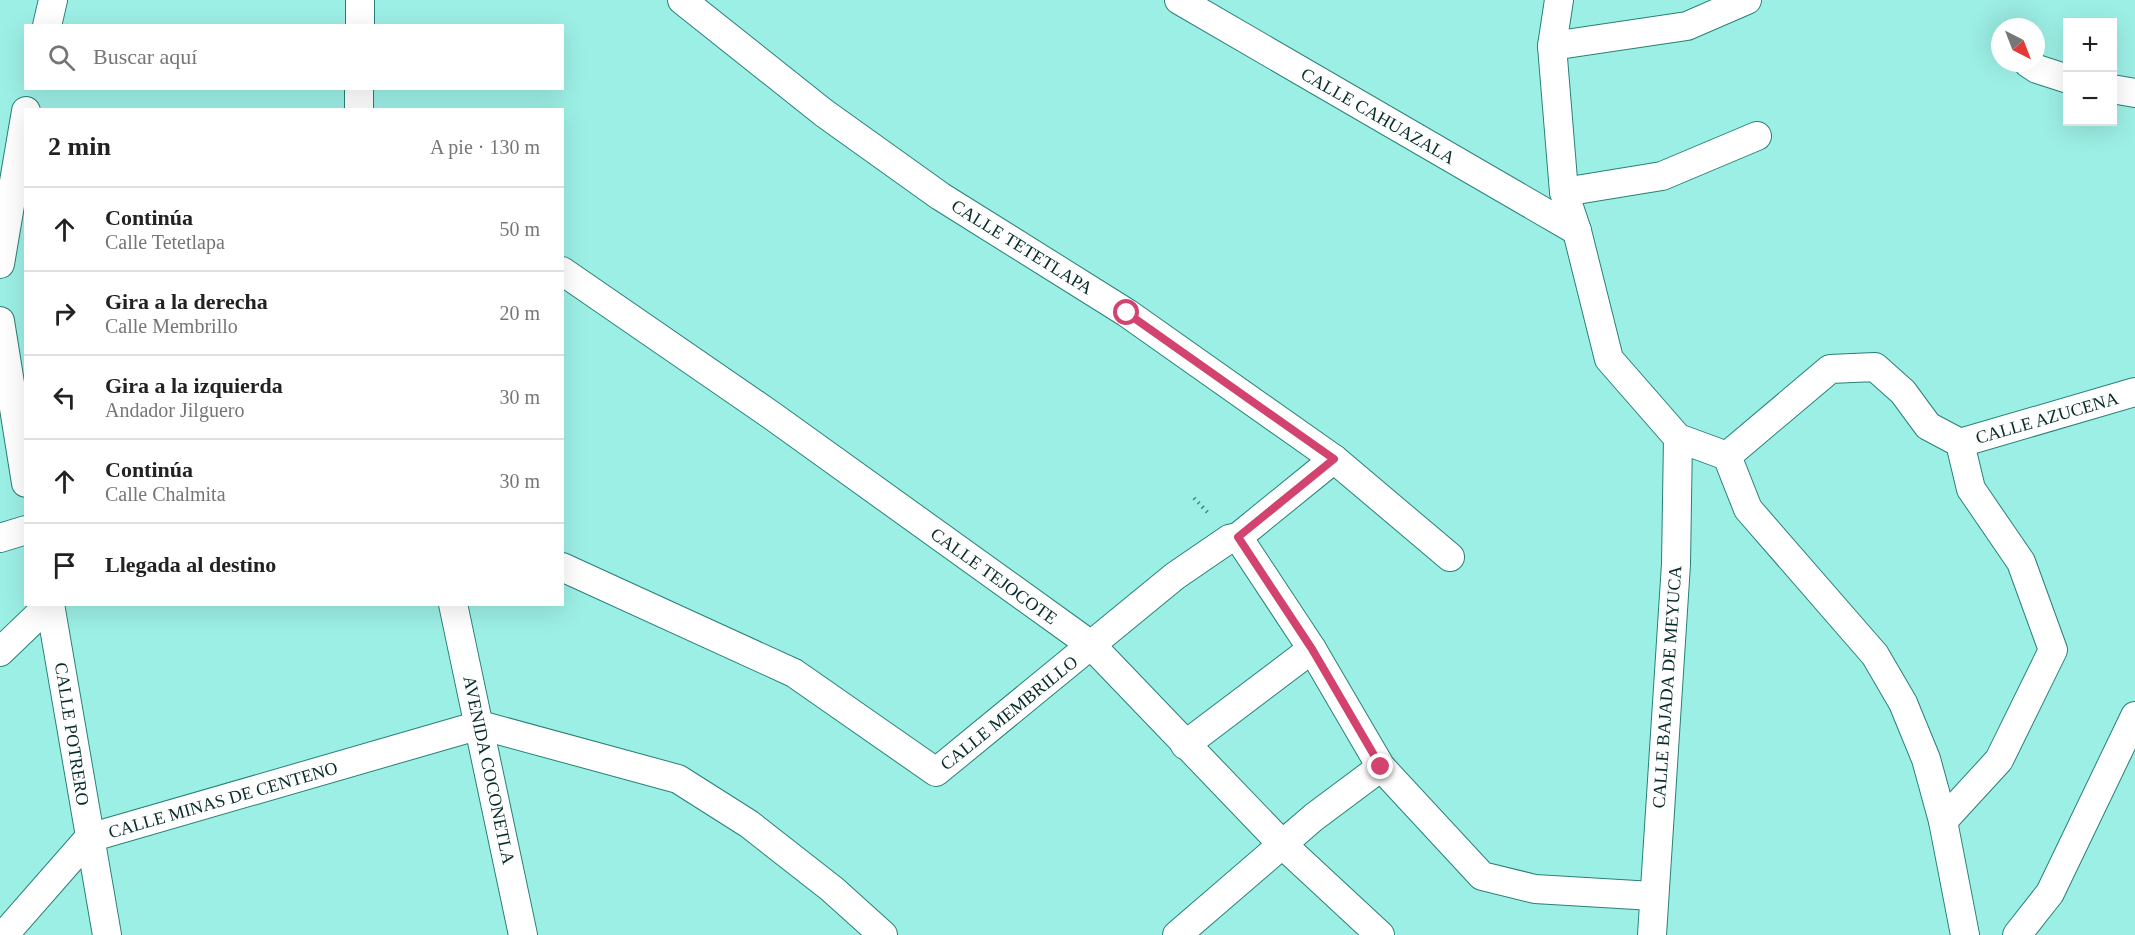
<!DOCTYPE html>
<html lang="es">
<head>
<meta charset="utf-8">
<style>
	:root { --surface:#fff; --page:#f2f2f2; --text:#222; --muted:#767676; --line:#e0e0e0 }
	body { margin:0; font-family:Georgia,serif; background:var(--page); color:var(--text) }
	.controls { position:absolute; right:18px; top:18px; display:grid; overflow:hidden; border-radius:0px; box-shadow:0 6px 24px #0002 }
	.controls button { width:54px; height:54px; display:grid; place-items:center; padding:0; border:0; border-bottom:2px solid var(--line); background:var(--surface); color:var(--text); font:30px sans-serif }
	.compass { position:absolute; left:1991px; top:18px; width:54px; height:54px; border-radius:50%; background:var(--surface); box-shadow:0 6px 24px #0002; rotate:138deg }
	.stop { position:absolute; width:18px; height:18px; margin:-14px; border:4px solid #d2446f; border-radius:50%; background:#fff }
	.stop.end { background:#d2446f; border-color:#fff; box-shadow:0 2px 6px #0008 }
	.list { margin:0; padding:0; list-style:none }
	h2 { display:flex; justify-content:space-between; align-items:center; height:78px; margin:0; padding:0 24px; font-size:26px }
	h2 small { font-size:20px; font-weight:400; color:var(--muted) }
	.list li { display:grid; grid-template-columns:39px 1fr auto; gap:18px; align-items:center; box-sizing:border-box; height:84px; padding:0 24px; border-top:2px solid var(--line) }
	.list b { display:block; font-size:22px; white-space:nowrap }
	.list p { margin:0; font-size:20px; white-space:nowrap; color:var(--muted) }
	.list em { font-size:20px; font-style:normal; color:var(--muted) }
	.icon { flex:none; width:33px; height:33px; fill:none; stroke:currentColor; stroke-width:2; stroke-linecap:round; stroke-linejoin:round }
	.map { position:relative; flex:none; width:2135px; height:935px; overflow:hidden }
	.search { position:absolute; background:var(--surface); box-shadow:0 6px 24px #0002; left:24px; top:24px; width:540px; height:66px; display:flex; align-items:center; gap:15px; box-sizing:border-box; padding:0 21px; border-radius:0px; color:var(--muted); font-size:22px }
	.panel { position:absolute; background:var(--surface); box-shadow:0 6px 24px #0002; left:24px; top:108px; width:540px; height:498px; border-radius:0px }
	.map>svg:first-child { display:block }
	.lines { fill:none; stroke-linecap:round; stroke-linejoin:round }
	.street-casing { stroke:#298078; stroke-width:30 }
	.path { stroke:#4b857e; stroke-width:4; stroke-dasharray:1.5 4.5; stroke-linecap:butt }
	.street { stroke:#fff; stroke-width:28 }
	.route { stroke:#d2446f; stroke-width:8 }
	.labels { text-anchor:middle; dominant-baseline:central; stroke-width:4.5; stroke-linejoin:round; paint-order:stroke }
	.street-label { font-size:18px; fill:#062b28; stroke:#fefefe }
</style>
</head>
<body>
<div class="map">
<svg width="2135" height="935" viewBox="0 0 2135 935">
	<rect width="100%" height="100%" fill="#9cefe5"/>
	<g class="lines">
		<defs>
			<g id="street">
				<polyline points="682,0 824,113 940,196 1127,313 1334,459 1450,557"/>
				<polyline points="1179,0 1577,231"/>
				<polyline points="1559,0 1552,46 1564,192 1577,231 1609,359 1678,438 1727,456 1748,509 1875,655 1903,703 1926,759 1943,821 1965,935"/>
				<polyline points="47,26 53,0"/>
				<polyline points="360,26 360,0"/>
				<polyline points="1552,46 1687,26 1747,0"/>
				<polyline points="2028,63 2037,69 2068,79"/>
				<polyline points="2112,89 2135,93"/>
				<polyline points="359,110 359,88"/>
				<polyline points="1564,192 1662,176 1757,136"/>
				<polyline points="0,264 26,111"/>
				<polyline points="562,271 771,415 1091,645 1282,844 1380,935"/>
				<polyline points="0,321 26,483"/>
				<polyline points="1960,443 2135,392"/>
				<polyline points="1727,456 1830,369 1875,367 1903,392 1928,426 1960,443 1971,489 2021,562 2053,650 1999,760 1943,821"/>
				<polyline points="1238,537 1312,649 1381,767 1482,876 1535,889 1653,896"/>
				<polyline points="0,538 26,530"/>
				<polyline points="562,567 794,673 936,772 1175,576 1229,539 1238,537 1334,459"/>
				<polyline points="50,604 107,935"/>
				<polyline points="453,604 523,935"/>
				<polyline points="0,652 50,604"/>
				<polyline points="1185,745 1312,649"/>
				<polyline points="4,935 89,838 480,725 678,779 749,824 832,889 883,935"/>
				<polyline points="1177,935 1314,817 1381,767"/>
				<polyline points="1652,935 1676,564 1678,438"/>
				<polyline points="2017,935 2050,893 2135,716"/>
			</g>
		</defs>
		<use href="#street" class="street-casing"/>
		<polyline class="path" points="1194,498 1210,515"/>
		<use href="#street" class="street"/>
	</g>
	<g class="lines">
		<polyline class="route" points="1127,313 1334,459 1238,537 1312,649 1381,767"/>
	</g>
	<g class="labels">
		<g class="street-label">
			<text transform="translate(1378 116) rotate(30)">CALLE CAHUAZALA</text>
			<text transform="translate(1022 247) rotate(32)">CALLE TETETLAPA</text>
			<text transform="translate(2047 418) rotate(-16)">CALLE AZUCENA</text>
			<text transform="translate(994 576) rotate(36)">CALLE TEJOCOTE</text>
			<text transform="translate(1667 687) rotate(-86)">CALLE BAJADA DE MEYUCA</text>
			<text transform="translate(1009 713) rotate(-39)">CALLE MEMBRILLO</text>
			<text transform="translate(72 734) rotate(81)">CALLE POTRERO</text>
			<text transform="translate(489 770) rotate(78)">AVENIDA COCONETLA</text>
			<text transform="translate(223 800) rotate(-16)">CALLE MINAS DE CENTENO</text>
		</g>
	</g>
</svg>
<div class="controls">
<button>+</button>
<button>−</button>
</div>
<svg class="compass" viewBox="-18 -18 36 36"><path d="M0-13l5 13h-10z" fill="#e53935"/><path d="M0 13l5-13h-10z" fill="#767676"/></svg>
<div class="stop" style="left:1127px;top:313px"></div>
<div class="stop end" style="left:1381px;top:767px"></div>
<div class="search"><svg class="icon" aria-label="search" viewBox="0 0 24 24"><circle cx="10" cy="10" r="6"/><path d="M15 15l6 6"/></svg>Buscar aquí</div>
<section class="panel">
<h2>2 min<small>A pie · 130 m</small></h2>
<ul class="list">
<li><svg class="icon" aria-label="ahead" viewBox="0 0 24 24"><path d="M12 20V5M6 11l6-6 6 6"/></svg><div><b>Continúa</b><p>Calle Tetetlapa</p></div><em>50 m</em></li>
<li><svg class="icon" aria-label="right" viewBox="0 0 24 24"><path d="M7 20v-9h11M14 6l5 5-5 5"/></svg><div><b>Gira a la derecha</b><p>Calle Membrillo</p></div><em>20 m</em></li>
<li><svg class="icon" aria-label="left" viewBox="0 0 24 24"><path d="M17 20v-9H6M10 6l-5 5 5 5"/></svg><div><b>Gira a la izquierda</b><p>Andador Jilguero</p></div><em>30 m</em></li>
<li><svg class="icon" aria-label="ahead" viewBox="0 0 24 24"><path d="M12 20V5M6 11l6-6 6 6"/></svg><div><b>Continúa</b><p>Calle Chalmita</p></div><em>30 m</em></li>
<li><svg class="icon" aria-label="arrive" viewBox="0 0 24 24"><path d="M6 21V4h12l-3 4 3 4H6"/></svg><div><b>Llegada al destino</b></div></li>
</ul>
</section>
</div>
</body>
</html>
